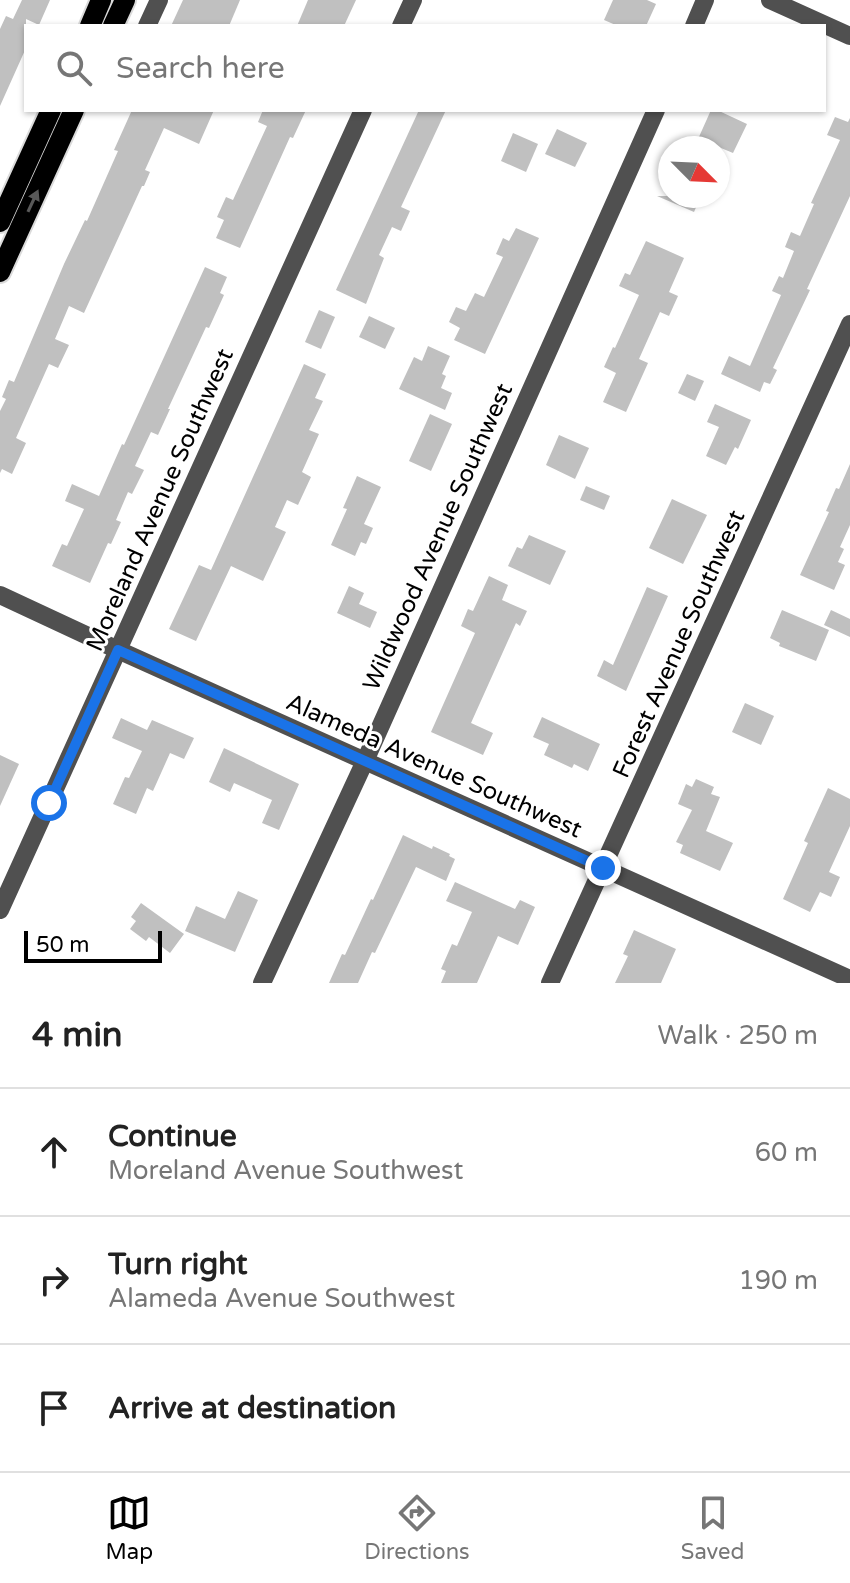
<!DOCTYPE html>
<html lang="en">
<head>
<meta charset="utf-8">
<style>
	:root { --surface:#fff; --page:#f6f6f6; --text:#222; --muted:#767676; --line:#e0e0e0; --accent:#000 }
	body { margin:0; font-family:"Varela Round",sans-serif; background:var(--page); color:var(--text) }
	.compass { position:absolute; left:658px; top:136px; width:72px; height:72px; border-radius:50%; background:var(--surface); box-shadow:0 2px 6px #0004; rotate:114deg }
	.scale { position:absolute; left:24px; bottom:20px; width:138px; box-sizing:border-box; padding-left:8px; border:4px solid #000; border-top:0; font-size:22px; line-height:28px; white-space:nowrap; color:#000; -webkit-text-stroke:6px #fff; paint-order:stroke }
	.stop { position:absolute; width:24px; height:24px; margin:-18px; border:6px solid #1a73e8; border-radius:50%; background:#fff }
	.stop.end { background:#1a73e8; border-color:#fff; box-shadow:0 2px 8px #0008 }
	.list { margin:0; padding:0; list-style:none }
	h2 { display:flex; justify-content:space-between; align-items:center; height:104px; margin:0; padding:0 32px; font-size:34px }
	h2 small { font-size:26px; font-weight:400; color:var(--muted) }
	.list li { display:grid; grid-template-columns:52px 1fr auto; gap:24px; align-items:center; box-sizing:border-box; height:128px; padding:0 32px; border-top:2px solid var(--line) }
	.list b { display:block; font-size:30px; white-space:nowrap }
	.list p { margin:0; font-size:26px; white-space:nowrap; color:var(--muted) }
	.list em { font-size:26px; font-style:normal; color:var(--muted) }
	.icon { flex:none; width:44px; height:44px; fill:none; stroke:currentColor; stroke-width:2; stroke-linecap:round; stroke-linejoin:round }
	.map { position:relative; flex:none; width:850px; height:983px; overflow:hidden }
	.search { position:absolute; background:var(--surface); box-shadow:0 2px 6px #0004; left:24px; right:24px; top:24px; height:88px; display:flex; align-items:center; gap:20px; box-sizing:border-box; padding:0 28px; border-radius:0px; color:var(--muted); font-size:30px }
	.sheet { height:488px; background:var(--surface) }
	nav { display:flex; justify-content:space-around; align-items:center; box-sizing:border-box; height:112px; border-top:2px solid var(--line); background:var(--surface); font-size:22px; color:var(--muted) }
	nav a { display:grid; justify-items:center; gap:4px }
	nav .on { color:var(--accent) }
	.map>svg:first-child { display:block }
	.building { fill:#c0c0c0 }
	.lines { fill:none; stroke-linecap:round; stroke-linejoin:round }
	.major-casing { stroke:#dbdbdb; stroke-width:24 }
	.minor { stroke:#505050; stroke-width:18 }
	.major { stroke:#000; stroke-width:20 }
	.oneway { fill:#595959 }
	.route { stroke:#1a73e8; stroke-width:10 }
	.labels { text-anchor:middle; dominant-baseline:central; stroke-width:6; stroke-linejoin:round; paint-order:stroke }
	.street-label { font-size:24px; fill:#000; stroke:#fff }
</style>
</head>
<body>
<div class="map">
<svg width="850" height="983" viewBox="0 0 850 983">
	<rect width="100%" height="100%" fill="#fff"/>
	<g class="building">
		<polygon points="22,0 50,0 39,25 26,19 26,48 0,106 0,29 6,16 13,19"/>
		<polygon points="183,0 240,0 229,26 171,26"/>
		<polygon points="308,0 356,0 344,26 297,26"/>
		<polygon points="613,0 647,0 656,4 646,26 618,26 604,20"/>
		<polygon points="132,110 214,110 199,144 164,128 145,170 150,172 144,186 142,186 84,313 69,306 55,339 69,345 58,368 49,364 16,438 26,443 12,474 2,469 0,473 0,411 6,399 2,397 9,380 14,382 64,264 85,220 87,221 118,151 114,150"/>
		<polygon points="263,110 306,110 293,138 290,137 240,248 216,238 224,220 217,217 226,197 233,200 267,126 258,122"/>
		<polygon points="419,110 446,110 401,207 410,211 401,231 392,227 379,255 384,258 366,304 336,290"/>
		<polygon points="711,110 717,110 747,124 733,153 721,148 694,148"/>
		<polygon points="835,117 848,122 850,118 850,196 807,289 810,290 773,368 777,370 770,384 764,382 760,392 721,374 729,356 750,366 781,295 772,291 779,276 783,278 794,251 785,247 791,232 800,236 814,204 811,203 840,140 827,135"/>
		<polygon points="557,129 587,143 575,167 545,154"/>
		<polygon points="513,133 538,144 526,172 501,161"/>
		<polygon points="657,196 701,196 694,212"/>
		<polygon points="516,228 539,238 485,354 454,340 460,328 449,322 456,307 466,311 475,293 484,297 503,257 496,254 503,238 509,241"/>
		<polygon points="646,241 684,258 669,292 678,296 669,316 660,312 639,359 648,363 626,412 603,402 616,373 604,367 613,347 615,348 639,295 619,286 625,273 630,275"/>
		<polygon points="205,267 227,277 220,293 224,295 209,328 206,327 168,409 170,409 158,435 151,432 135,466 144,470 132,494 128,492 116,520 121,522 111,544 108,543 90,583 52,566 62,544 67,546 84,509 65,501 72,484 99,496 122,444 124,445"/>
		<polygon points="319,310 335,317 321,349 305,342"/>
		<polygon points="369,316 395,328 385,349 359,337"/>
		<polygon points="428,346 450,356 442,374 446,376 441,388 452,393 445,410 399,389 414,357 422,361"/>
		<polygon points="304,364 326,374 315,398 323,401 309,430 319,434 302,472 311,477 298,505 287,500 275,527 286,532 263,581 231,566 196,641 169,629 199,565 211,570"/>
		<polygon points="687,374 704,381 695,401 678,393"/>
		<polygon points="715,404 751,420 738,449 735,447 726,465 706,456 719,427 707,422"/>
		<polygon points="430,414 452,424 431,471 409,461"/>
		<polygon points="559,435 589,448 575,479 546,465"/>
		<polygon points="850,464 850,525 840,547 844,549 838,562 845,565 834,590 800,575 829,512 826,511 836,488 839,489"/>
		<polygon points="357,476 381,487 364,524 373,528 366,544 361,542 355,556 331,545 347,509 343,508"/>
		<polygon points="586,486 610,496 604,510 580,500"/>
		<polygon points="672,499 707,515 683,564 649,548"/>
		<polygon points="529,535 566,551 550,585 508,566 517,547 522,549"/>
		<polygon points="489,576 508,585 502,600 527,611 520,626 516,623 471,723 493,733 483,755 431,732 475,633 461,626 468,609 473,611"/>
		<polygon points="349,586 364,593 359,604 377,612 370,628 337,613"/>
		<polygon points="647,587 668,596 626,691 597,676 604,660 613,665"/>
		<polygon points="782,610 829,630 816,661 779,646 780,643 770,638"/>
		<polygon points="831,610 850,619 850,637 824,625"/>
		<polygon points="745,703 774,716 761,745 732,732"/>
		<polygon points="542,717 600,744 588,771 574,764 572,768 544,755 549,744 533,737"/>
		<polygon points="121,718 147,730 152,720 194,738 184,759 170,753 153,791 147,788 136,814 113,804 125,777 129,778 142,751 112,738"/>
		<polygon points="224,748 299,784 279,830 262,823 272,800 234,783 230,792 209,782"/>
		<polygon points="0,755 19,764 0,806"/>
		<polygon points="696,779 714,787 711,794 720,797 706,831 733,843 720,871 680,853 683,845 676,842 692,810 678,804 686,784 692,787"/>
		<polygon points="828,788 850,799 850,826 829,872 840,877 831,897 820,892 810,912 783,899 808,843 804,841"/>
		<polygon points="403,835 432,849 433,846 450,854 449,856 455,859 446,881 416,867 375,953 372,952 358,983 329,983 342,954 345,955 371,899 373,900"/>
		<polygon points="455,882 515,909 520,900 535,907 518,945 498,936 477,983 441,983 446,971 441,969 452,944 457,946 472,912 446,901"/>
		<polygon points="238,891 258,900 235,952 185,931 196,906 225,919"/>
		<polygon points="141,903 184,934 170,953 149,937 146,941 130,929 136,921 131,917"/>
		<polygon points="634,930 676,949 661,983 615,983 628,956 623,954"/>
	</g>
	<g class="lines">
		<defs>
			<g id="major">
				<polyline points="90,26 101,0"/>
				<polyline points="113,26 125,0"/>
				<polyline points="0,222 51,110"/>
				<polyline points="0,272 74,110"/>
			</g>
		</defs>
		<use href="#major" class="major-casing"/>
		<g class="minor">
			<polyline points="770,0 850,36"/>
			<polyline points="147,26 159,0"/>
			<polyline points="401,26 413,0"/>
			<polyline points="694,26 705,0"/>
			<polyline points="0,595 118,650 850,979"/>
			<polyline points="0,910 363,110"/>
			<polyline points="262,983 365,761 656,110"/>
			<polyline points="550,983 850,324"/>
		</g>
		<use href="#major" class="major"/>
	</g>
	<defs><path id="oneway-solid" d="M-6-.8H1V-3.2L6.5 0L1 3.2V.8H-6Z" transform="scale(2)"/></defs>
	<use class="oneway" href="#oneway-solid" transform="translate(33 201) rotate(-65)"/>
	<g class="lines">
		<polyline class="route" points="49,803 118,650 603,868"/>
	</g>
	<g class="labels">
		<g class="street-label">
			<text transform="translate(160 500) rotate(-66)">Moreland Avenue Southwest</text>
			<text transform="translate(438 537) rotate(-66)">Wildwood Avenue Southwest</text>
			<text transform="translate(679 644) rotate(-66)">Forest Avenue Southwest</text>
			<text transform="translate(434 766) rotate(24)">Alameda Avenue Southwest</text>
		</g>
	</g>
</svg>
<svg class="compass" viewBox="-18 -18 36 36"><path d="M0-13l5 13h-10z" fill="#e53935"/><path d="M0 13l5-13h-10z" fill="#767676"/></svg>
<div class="scale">50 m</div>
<div class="stop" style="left:49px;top:803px"></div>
<div class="stop end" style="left:603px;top:868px"></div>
<div class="search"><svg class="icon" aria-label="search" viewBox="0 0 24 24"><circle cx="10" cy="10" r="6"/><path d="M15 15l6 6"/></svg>Search here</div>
</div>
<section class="sheet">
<h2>4 min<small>Walk · 250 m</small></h2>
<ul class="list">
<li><svg class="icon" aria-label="ahead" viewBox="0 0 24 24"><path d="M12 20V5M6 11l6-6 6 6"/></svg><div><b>Continue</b><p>Moreland Avenue Southwest</p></div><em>60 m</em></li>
<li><svg class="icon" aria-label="right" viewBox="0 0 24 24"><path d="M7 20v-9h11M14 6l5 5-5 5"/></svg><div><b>Turn right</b><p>Alameda Avenue Southwest</p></div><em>190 m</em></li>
<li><svg class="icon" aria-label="arrive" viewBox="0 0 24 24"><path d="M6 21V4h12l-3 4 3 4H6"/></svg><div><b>Arrive at destination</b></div></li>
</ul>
</section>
<nav>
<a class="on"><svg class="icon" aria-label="map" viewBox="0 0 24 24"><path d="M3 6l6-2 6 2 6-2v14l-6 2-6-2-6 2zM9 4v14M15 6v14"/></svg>Map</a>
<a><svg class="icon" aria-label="directions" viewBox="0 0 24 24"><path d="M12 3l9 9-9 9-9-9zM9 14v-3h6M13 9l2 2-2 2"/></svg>Directions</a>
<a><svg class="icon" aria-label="saved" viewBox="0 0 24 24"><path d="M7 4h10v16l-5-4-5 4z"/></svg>Saved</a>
</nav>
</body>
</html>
